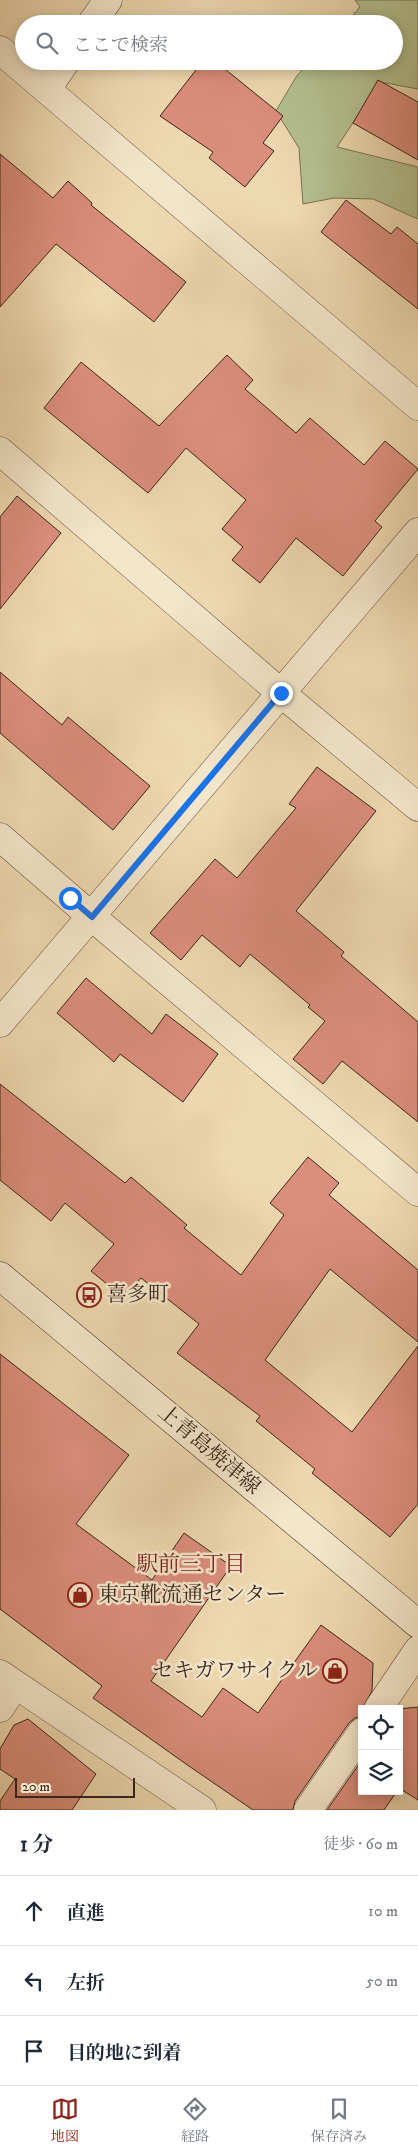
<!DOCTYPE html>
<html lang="ja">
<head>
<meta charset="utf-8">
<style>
	:root { --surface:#fff; --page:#f6f6f7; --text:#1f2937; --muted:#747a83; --line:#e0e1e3; --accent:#8f2418 }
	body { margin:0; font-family:"IM FELL DW Pica","Noto Serif JP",serif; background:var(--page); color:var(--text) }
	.controls { position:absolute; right:15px; bottom:15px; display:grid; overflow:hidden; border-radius:0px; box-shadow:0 2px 12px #0003 }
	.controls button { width:45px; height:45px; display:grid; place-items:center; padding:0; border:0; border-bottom:1px solid var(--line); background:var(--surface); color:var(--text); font:25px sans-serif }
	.scale { position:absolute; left:15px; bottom:12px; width:120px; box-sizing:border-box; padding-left:5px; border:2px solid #3c261d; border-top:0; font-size:14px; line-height:18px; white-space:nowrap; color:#3c261d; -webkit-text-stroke:4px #f4e6cb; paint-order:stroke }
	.stop { position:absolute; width:15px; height:15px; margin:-11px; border:4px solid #1a73e8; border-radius:50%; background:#fff }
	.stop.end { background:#1a73e8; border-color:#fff; box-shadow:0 1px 5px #0008 }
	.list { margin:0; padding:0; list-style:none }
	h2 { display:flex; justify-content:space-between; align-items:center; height:65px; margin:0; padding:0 20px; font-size:21px }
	h2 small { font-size:16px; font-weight:400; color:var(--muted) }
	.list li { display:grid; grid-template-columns:32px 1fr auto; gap:15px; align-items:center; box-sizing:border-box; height:70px; padding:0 20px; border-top:1px solid var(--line) }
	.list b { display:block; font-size:19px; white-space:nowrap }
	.list em { font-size:16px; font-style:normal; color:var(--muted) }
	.icon { flex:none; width:28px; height:28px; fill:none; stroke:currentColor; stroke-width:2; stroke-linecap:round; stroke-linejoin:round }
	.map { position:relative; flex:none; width:418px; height:1810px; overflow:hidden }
	.search { position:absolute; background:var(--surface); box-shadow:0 2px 12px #0003; left:15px; right:15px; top:15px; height:55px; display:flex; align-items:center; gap:12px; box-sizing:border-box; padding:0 18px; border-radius:28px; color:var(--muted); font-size:19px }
	.sheet { height:275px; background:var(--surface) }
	nav { display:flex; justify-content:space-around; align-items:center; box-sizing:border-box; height:70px; border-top:1px solid var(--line); background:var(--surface); font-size:14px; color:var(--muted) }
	nav a { display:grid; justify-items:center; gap:2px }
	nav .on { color:var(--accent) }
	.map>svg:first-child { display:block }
	.green { fill:#b4c08f; stroke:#787356 }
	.building { fill:#db8e7b; stroke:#3c261d }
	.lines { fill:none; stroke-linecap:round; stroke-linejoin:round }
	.minor-casing { stroke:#685242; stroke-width:29 }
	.tertiary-casing { stroke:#685242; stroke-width:29 }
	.secondary-casing { stroke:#3c261d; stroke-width:29 }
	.minor { stroke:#f4e6cb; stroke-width:28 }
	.tertiary { stroke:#f4e6cb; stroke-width:28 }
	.secondary { stroke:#f4e6cb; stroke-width:28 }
	.route { stroke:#1a73e8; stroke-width:6 }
	.labels { text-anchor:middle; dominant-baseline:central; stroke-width:5; stroke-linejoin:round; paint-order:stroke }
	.poi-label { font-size:21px; fill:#3c261d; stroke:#f4e6cb; text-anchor:start }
	.street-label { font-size:21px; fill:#3c261d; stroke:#f4e6cb }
	.neighbourhood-label { font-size:22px; fill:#7a1f14; stroke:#f4e6cb }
</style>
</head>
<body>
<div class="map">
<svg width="418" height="1810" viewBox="0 0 418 1810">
	<rect width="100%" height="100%" fill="#eed8af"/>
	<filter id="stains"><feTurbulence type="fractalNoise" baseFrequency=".004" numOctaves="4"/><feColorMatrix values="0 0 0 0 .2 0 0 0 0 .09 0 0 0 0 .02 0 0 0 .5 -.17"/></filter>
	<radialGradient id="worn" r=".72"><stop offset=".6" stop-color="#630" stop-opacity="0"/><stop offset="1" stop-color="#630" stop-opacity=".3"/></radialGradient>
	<polygon class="green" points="355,0 418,0 418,89 380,82 337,147 418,167 418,219 373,199 334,198 303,204 299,148 276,111 296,77 310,61 394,61 394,24 345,24 360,7"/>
	<g class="building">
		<polygon points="203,61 215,61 283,116 263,143 274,151 245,187 209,158 213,152 160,116"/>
		<polygon points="378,80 418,102 418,160 353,123"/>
		<polygon points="0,154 53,198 68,181 92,203 91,205 186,282 154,322 56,244 0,307"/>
		<polygon points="346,200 391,234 397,227 418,244 418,309 321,232"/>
		<polygon points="227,355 253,380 245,389 296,433 310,418 364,465 385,441 418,469 375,521 382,527 343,576 296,538 260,583 232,560 243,547 222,529 246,500 186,448 148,493 44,408 81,362 159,426"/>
		<polygon points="17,496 61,533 0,609 0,517"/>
		<polygon points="0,672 62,725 68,717 150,786 113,830 0,733"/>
		<polygon points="317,767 376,811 296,911 344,952 341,956 418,1022 418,1122 342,1061 323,1084 293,1059 325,1021 308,1007 310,1005 250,954 240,967 202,935 181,960 150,933 215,859 237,878 296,808 289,804"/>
		<polygon points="86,978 152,1034 166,1014 218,1054 183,1102 120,1054 114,1062 57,1013"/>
		<polygon points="0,1084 125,1183 131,1177 187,1225 184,1228 241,1275 284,1215 270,1203 308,1157 339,1183 329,1195 418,1270 418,1342 330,1269 265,1360 352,1432 418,1346 418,1504 390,1537 312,1473 315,1469 256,1421 260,1416 177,1353 199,1324 141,1278 124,1298 91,1271 114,1244 65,1203 51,1221 0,1180"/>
		<polygon points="0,1354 129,1455 76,1524 152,1580 184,1533 231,1566 151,1681 202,1717 223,1688 258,1713 321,1625 373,1663 372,1691 362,1709 362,1717 355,1718 349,1723 295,1801 293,1810 253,1810 186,1764 93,1698 102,1686 0,1609"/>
		<polygon points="418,1707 418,1800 399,1788 399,1709"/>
		<polygon points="28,1719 96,1774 72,1810 0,1810 0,1801 15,1779 0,1769 0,1749 14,1725"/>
		<polygon points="362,1760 362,1791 397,1791 384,1810 327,1810"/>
	</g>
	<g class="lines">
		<defs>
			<g id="minor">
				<polyline points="91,24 108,0"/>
				<polyline points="47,89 66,61"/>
				<polyline points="0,451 281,693 418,807"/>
				<polyline points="0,837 92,917 418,1192"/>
				<polyline points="0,1023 418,532"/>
				<polyline points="0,1674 202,1810"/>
				<polyline points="0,1708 15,1685"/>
				<polyline points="378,1709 418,1650"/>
				<polyline points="308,1810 362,1732"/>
			</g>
			<polyline id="tertiary" points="0,50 418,406"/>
			<polyline id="secondary" points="0,1276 418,1624"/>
		</defs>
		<use href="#minor" class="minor-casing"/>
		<use href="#tertiary" class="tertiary-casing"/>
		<use href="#secondary" class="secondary-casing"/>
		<use href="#minor" class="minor"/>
		<use href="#tertiary" class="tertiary"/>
		<use href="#secondary" class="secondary"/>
	</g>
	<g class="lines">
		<polyline class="route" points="70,898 92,917 281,693"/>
	</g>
	<defs>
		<symbol id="bus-ring" viewBox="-11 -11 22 22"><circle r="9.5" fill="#f4e6cb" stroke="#8f2418" stroke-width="1.5"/><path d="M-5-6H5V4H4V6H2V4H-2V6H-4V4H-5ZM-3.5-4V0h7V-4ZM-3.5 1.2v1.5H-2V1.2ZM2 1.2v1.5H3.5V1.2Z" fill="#8f2418"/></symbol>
		<symbol id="shop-ring" viewBox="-11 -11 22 22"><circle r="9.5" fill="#f4e6cb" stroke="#8f2418" stroke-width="1.5"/><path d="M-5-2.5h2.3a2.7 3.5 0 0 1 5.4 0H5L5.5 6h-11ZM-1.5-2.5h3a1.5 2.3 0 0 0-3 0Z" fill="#8f2418"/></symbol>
	</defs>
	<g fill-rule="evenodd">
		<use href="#bus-ring" x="75" y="1281" width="28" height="28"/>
		<use href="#shop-ring" x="66" y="1581" width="28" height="28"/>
		<use href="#shop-ring" x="321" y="1657" width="28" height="28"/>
	</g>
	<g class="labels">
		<g class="poi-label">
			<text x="106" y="1295">喜多町</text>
			<text x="98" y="1595">東京靴流通センター</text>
			<text x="318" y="1671" text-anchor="end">セキガワサイクル</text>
		</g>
		<g class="street-label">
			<text transform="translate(209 1450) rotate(40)">上青島焼津線</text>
		</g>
		<g class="neighbourhood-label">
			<text x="191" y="1564">駅前三丁目</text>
		</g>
	</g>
	<rect width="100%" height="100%" filter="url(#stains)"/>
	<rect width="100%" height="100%" fill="url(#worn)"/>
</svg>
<div class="controls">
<button><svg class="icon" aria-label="locate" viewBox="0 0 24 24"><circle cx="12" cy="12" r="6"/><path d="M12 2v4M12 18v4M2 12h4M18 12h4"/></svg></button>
<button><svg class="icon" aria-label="layers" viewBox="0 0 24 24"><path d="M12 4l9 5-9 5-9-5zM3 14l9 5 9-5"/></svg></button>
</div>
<div class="scale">20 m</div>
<div class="stop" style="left:70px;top:898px"></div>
<div class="stop end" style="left:281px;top:693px"></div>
<div class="search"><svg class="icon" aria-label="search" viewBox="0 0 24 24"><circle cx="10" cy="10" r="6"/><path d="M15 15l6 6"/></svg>ここで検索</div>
</div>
<section class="sheet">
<h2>1 分<small>徒歩 · 60 m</small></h2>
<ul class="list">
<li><svg class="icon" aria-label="ahead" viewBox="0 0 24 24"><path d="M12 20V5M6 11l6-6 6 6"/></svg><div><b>直進</b></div><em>10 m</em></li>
<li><svg class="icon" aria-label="left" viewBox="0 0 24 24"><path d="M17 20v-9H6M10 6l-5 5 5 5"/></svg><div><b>左折</b></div><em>50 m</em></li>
<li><svg class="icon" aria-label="arrive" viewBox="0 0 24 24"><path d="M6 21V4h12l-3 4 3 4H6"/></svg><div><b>目的地に到着</b></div></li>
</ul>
</section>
<nav>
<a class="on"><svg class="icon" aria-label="map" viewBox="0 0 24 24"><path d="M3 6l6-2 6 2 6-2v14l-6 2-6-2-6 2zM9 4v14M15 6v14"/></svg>地図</a>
<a><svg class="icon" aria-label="directions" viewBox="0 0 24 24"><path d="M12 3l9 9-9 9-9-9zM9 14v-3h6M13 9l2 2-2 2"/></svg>経路</a>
<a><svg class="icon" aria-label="saved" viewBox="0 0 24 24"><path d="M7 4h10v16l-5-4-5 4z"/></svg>保存済み</a>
</nav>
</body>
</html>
